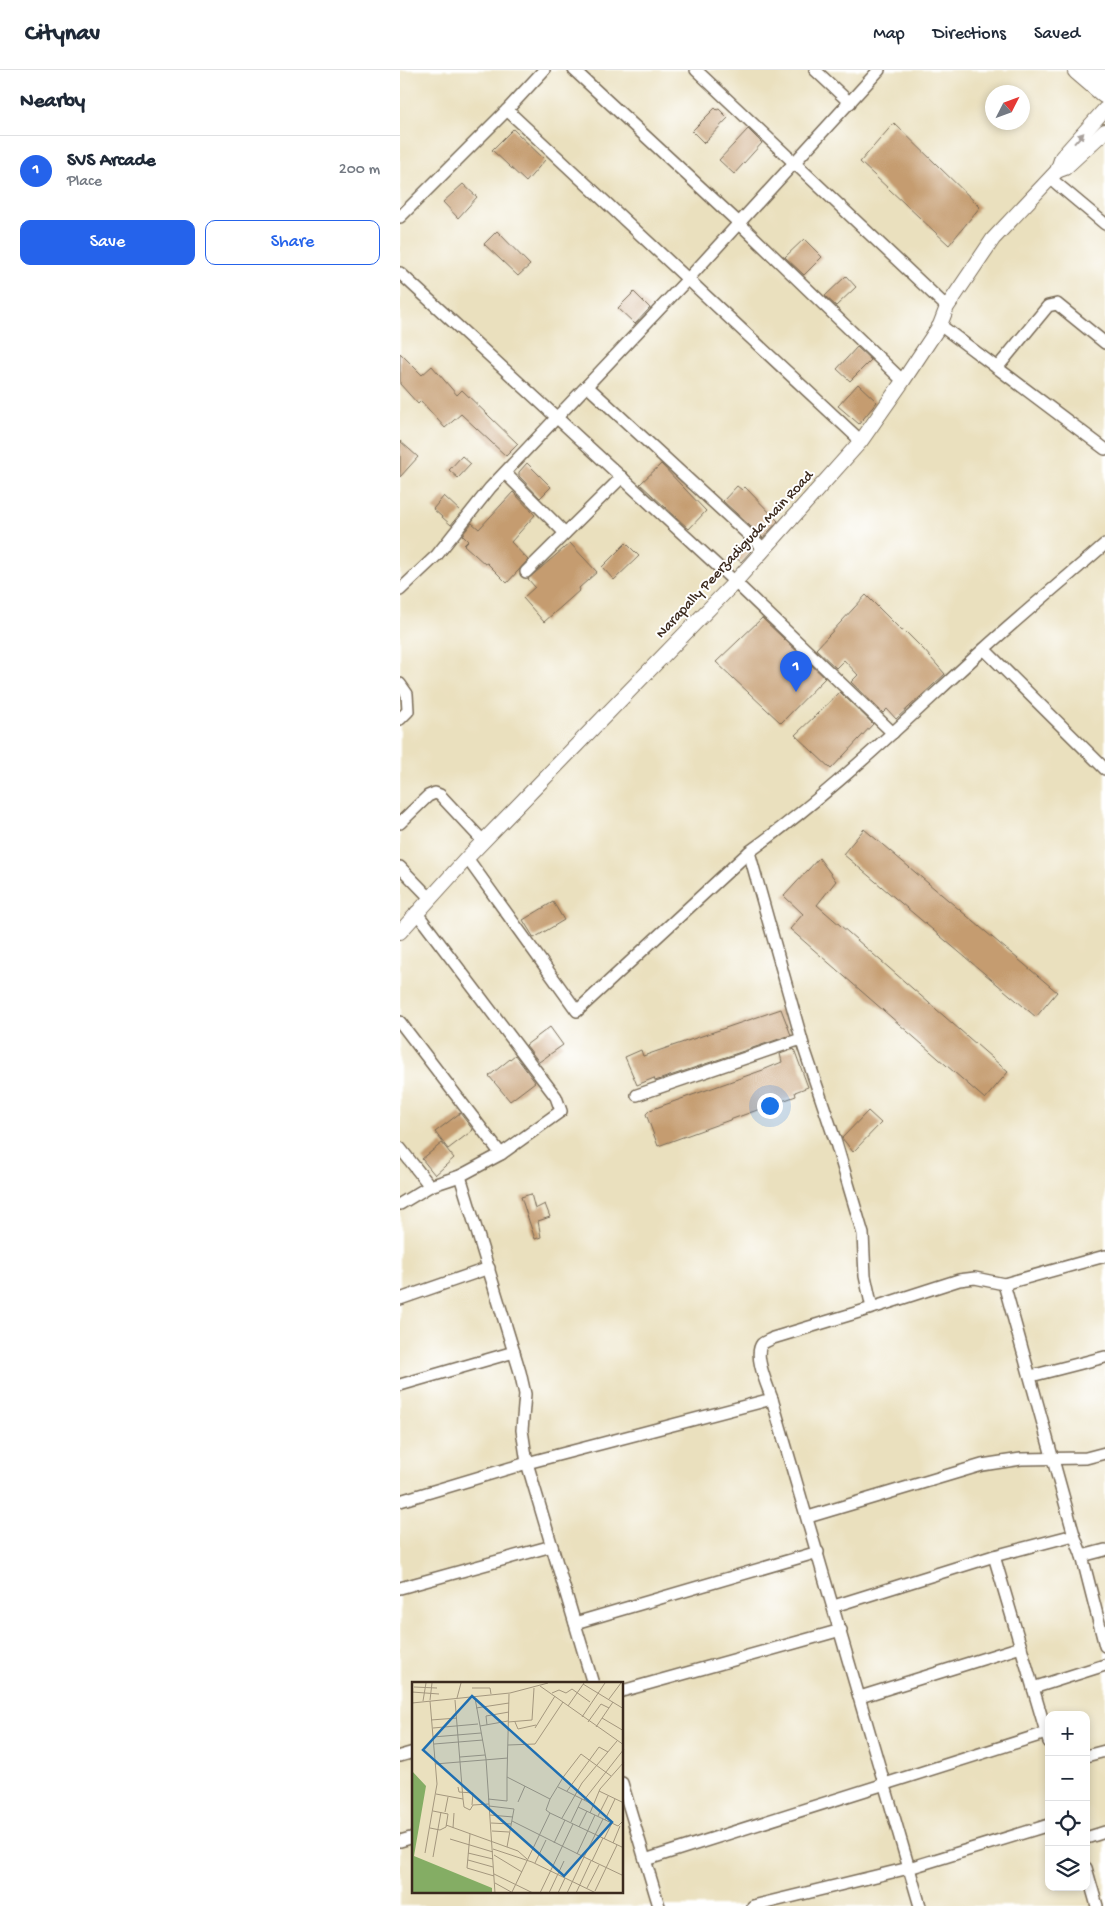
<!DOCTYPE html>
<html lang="en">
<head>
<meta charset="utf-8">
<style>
	:root { --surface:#fff; --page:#f6f6f7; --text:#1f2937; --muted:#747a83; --line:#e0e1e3; --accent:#2563eb }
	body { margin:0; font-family:"Gochi Hand",sans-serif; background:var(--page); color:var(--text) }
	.controls { position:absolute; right:15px; bottom:15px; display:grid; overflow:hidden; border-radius:10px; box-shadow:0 2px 8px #0003 }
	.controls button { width:45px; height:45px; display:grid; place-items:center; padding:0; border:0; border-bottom:1px solid var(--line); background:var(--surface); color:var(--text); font:25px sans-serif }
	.compass { position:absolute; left:585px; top:15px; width:45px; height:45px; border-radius:50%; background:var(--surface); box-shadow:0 2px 8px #0003; rotate:48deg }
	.you { position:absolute; left:369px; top:1035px; width:18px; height:18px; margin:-12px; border:4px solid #fff; border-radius:50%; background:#1a73e8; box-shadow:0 0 0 8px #1a73e833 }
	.badge { display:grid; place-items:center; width:32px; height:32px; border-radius:50%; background:var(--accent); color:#fff; font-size:16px; font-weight:700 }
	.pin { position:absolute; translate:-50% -41px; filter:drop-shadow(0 1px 2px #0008) }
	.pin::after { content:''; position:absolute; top:26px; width:18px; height:15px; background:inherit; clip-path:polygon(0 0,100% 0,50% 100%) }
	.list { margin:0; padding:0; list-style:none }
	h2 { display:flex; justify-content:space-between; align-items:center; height:65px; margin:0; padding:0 20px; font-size:21px }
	h2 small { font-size:16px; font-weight:400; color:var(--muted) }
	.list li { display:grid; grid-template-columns:32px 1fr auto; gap:15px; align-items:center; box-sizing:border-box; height:70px; padding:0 20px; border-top:1px solid var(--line) }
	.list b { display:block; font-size:19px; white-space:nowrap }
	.list p { margin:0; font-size:16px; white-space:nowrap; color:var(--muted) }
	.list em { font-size:16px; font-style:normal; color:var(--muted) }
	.actions { display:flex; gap:10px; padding:15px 20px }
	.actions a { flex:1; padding:11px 0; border:1px solid var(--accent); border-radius:10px; text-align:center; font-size:18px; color:var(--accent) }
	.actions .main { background:var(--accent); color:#fff }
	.icon { flex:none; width:28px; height:28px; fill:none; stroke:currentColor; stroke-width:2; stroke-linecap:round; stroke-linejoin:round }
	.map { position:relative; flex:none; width:705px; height:1836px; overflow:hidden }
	header { display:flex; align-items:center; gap:30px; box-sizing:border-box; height:70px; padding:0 25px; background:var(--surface); border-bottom:1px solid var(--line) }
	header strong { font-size:24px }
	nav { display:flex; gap:28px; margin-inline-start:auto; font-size:18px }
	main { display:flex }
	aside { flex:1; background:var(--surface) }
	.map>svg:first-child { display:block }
	.building { fill:#c59c70 }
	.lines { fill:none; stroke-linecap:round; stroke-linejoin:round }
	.minor-casing { stroke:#786a56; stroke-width:14 }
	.tertiary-casing { stroke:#786a56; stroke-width:16 }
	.trunk-casing { stroke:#786a56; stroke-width:21 }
	.minor { stroke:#fff; stroke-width:11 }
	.tertiary { stroke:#fff; stroke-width:14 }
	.trunk { stroke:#fff; stroke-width:19 }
	.oneway { fill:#a79f9a }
	.labels { text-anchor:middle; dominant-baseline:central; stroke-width:4; stroke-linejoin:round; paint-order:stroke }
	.street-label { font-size:15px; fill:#3b2a1e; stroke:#fff }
	.inset-road { fill:none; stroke:#a4977e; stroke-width:1 }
	.view { fill:#1f6fb2; fill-opacity:0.15; stroke:#1f6fb2; stroke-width:2.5 }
	.inset-edge { fill:none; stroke:#3b2a1e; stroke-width:2.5 }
</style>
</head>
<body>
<header>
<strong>Citynav</strong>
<nav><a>Map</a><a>Directions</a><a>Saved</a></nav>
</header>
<main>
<aside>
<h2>Nearby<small></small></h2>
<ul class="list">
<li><span class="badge">1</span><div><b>SVS Arcade</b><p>Place</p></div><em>200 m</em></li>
</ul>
<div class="actions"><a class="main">Save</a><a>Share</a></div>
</aside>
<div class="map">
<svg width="705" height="1836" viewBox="0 0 705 1836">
	<rect width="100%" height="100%" fill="#fff"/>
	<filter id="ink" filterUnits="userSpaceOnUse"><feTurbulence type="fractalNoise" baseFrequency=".02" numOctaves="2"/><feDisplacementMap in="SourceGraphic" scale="10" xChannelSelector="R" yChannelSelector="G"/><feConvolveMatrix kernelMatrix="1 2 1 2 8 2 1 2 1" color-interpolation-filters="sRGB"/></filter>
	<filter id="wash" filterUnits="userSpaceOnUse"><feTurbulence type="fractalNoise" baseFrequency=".0096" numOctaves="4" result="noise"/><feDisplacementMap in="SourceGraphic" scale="20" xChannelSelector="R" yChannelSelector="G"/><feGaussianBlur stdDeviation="1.12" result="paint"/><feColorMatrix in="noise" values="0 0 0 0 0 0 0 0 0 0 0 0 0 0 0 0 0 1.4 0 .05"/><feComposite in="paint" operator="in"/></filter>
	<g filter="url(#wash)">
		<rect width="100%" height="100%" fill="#eae0be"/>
		<g id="blocks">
			<g class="building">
				<polygon points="315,38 317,40 319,39 328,48 304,73 292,61"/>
				<polygon points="494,53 580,137 549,175 460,92"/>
				<polygon points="113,59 145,90 126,112 92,80"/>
				<polygon points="348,59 362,73 334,104 319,90"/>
				<polygon points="63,114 77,127 58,148 43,132"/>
				<polygon points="97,161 130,195 118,206 84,174"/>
				<polygon points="404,169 422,187 404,205 385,187"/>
				<polygon points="446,206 456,217 436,236 425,226"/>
				<polygon points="234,222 250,238 235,254 218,238"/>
				<polygon points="457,277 471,290 450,311 437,299"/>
				<polygon points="0,283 22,305 32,296 57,325 62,320 118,374 106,386 61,344 45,358 21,331 18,334 0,314"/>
				<polygon points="458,314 477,332 459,354 438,336"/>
				<polygon points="0,371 18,387 0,407"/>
				<polygon points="62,386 71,394 58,408 49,400"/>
				<polygon points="127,393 151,417 140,428 119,406 119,402"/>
				<polygon points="261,394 306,441 289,459 240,414"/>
				<polygon points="337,416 342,420 345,417 378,451 363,468 323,431"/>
				<polygon points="113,422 135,445 111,472 128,490 107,513 87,493 85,494 64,475 68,471 62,465 72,453 79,459"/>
				<polygon points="44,426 61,442 51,455 33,439"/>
				<polygon points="170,473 197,502 179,518 180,520 144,552 123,528 135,517 128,509"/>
				<polygon points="226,473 239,486 214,510 202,497"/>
				<polygon points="345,477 351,481 341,492 336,488"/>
				<polygon points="466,525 502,561 504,560 524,580 545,604 496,649 487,639 483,643 451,612 458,605 444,590 436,598 416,579"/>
				<polygon points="362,548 425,608 381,653 316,592"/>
				<polygon points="440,622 473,654 431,699 395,665"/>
				<polygon points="464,759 657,922 636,947 443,784"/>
				<polygon points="419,788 436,811 417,835 608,1002 585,1029 390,859 403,844 384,826"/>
				<polygon points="153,832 164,850 134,868 123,850"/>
				<polygon points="381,939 391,965 255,1011 254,1008 237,1015 225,987 241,980 243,986"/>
				<polygon points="150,957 163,975 139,992 126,975"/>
				<polygon points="394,979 408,1017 395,1022 396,1026 258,1076 246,1044 250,1040 363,1000 382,992 380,984"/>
				<polygon points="115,985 135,1012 110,1031 89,1006"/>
				<polygon points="468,1041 481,1053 453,1082 442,1068"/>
				<polygon points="60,1043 73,1060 48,1079 35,1062"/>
				<polygon points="42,1073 54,1088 35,1105 22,1089"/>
				<polygon points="131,1124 135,1139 145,1134 150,1147 138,1151 141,1167 135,1169 121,1127"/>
			</g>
		</g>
	</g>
	<g filter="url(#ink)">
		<use href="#blocks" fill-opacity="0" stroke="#786a56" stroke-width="1"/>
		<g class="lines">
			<defs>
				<g id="minor">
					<polyline points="174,0 339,153 503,311"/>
					<polyline points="296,0 547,237"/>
					<polyline points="415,0 450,33"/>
					<polyline points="107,40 461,371"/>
					<polyline points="650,108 705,154"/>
					<polyline points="0,147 107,40 144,0"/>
					<polyline points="0,203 335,512 493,663"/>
					<polyline points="540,255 705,379"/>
					<polyline points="597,298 648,236 657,234 705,273"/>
					<polyline points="187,316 364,479"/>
					<polyline points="105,403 165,463"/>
					<path d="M705,474C665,509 624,543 585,578C508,648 434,721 349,782L404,978L436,1073L463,1164L465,1206L472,1238L559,1210L575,1208L604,1214L705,1186"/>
					<polyline points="126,502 222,407"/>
					<polyline points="0,520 37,485 90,418 287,210 479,0"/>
					<polyline points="584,579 705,699"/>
					<polyline points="0,614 7,624 8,641 0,649"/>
					<polyline points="0,753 28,726 35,723 40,725 83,771"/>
					<polyline points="67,788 177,941 349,782"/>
					<polyline points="0,797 30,828"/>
					<polyline points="0,952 101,1084"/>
					<polyline points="237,1025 401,969"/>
					<polyline points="0,1078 30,1116"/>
					<polyline points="60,1106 120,1302 125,1324 122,1360 127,1393 193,1614"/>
					<polyline points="0,1134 30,1116 60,1106 101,1084 161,1041 156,1027 16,842"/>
					<polyline points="604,1214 674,1465 682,1486 705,1576"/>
					<polyline points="0,1229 89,1198"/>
					<polyline points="631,1306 705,1287"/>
					<polyline points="0,1315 114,1282"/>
					<path d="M372,1329C368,1317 353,1285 362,1274C365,1271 370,1270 373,1268L472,1238"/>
					<polyline points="0,1431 127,1393 372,1329 520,1836"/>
					<polyline points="408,1447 582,1395 621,1389 686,1388 705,1383"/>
					<polyline points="594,1486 649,1672"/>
					<polyline points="682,1486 705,1480"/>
					<polyline points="0,1518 152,1476"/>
					<polyline points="434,1536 594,1486 674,1465"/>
					<polyline points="175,1553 418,1482"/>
					<polyline points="633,1618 705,1595"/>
					<polyline points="222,1621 441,1560"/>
					<polyline points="460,1627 621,1577"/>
					<polyline points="0,1686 14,1682"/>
					<polyline points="686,1686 705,1681"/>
					<polyline points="222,1713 259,1836"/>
					<polyline points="686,1768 705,1762"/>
					<polyline points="0,1771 14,1767"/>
					<polyline points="245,1790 646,1663"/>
					<polyline points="686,1798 697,1836"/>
					<polyline points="353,1836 509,1798 649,1755"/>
				</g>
				<g id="tertiary">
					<polyline points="657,101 665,98 705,61"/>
					<polyline points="0,862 67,788 335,512 461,371 503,311 540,255 547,237 593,169 657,101 662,87 705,39"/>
				</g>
				<g id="trunk">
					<polyline points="677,0 705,24"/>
					<polyline points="699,0 705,5"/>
				</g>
			</defs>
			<use href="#minor" class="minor-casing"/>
			<use href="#tertiary" class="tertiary-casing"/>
			<use href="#trunk" class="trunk-casing"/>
			<use href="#minor" class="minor"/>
			<use href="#tertiary" class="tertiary"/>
			<use href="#trunk" class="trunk"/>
		</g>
		<defs><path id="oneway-solid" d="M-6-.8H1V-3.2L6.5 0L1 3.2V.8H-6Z" transform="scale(1.25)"/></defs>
		<use class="oneway" href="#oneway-solid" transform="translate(679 68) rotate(-48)"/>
	</g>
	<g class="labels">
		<g class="street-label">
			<text transform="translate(335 485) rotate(-47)">Narapally Peerzadiguda Main Road</text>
		</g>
	</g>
	<g transform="translate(12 1612)">
		<rect width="211" height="211" fill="#eae0be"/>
		<path d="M0,89L14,104L2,174L80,206V211H0Z" fill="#84ad64"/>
		<path class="inset-road" d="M171,2L212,27M128,4L212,63M2,5L25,6M60,6H78L79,12M0,10L27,12M140,11L147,8L154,11L160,7L178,20M97,12L95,95L138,117L152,94L169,72L199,94M45,16L49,1M63,16L74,77L83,211M197,17L209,1M18,18L20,1M43,18L51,117M11,19L14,1M0,21L98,11L136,1M156,24L172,1M64,26L97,21M170,35L193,1M190,36L212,49M19,38L45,36M96,40L120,38L122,6M103,40L106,47L124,43M176,40L189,22L197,26M75,43L74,34L97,30M68,44L96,39M184,45L201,20M21,46L66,42M123,46L143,14M21,55L69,51M22,62L71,58M96,63L123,62L151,20M48,75L73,73M23,82L96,76M46,105L47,110L61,111L60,123M146,105L182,123M155,109L187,65L196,70M187,109L212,121M24,112L51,117L52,125L58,128L61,123L77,122M76,117L95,119V95M138,117L134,128L138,131M172,118L212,67M106,120L113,104M77,124L102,127L95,165M166,125L206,144L212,138M33,130L36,115M178,131L188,107L212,80M78,133L101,135M186,134L196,114M150,136L170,101L205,59M193,138L203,117M100,139L172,175L191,137M159,140L170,117M79,141L99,142M34,143L106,169L115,177M167,145L175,129M18,146L28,148L34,145L36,132L21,129M41,146L42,131M80,149L97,150M58,152L55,186L82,194M38,157L81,170M192,157L200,141M142,161L153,138M201,161L208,144M81,167L120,180L184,211M13,171L25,102L18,19M56,171L81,177M165,172L183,133M82,173L110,190M21,175L29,130M56,178L81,185M180,179L191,156M123,181L134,158M82,192L121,211M83,201L101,211M175,206L187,183M183,209L205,163M100,210L138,131L212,166M128,211L161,142M137,211L152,179M146,211L153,196M155,211L172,175L212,194M164,211L179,179"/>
		<path class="view" d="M60,14L200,140L152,194L11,68Z"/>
		<rect width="211" height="211" class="inset-edge"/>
	</g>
</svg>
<div class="controls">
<button>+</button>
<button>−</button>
<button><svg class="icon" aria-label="locate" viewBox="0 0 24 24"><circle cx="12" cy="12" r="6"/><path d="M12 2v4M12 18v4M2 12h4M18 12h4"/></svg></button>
<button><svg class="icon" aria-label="layers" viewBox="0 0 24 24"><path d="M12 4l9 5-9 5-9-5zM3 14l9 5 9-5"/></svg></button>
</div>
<svg class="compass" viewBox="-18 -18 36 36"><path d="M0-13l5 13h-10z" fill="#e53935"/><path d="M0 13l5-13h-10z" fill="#747a83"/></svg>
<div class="you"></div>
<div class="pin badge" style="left:396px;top:622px">1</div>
</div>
</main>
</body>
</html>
